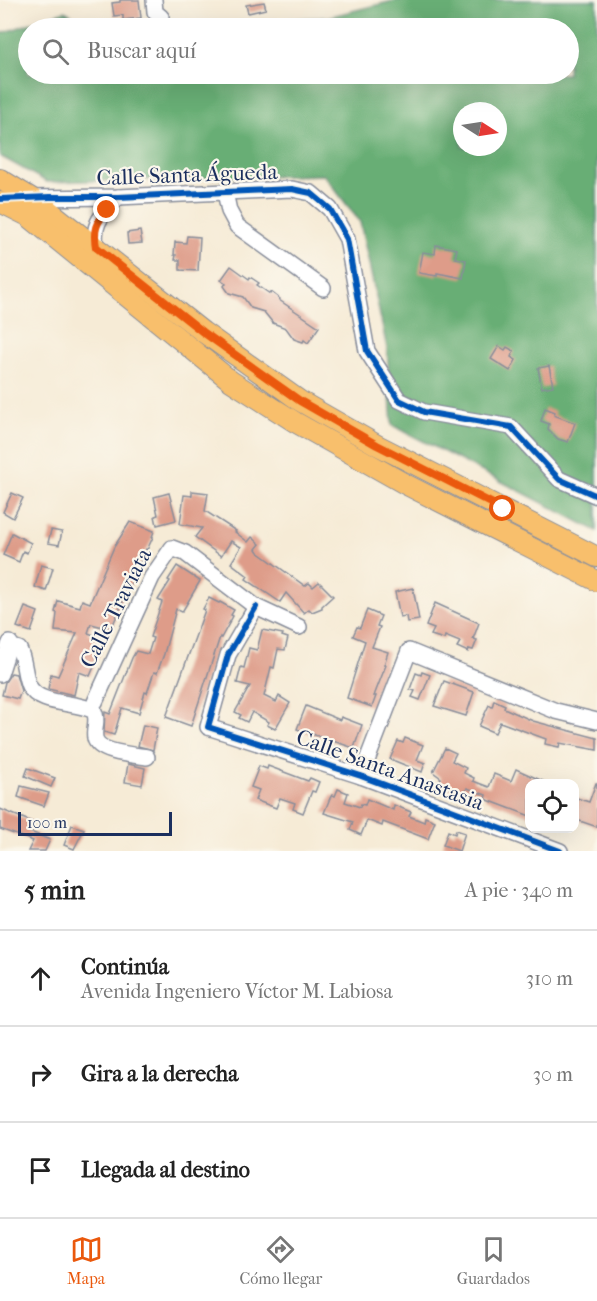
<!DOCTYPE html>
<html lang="es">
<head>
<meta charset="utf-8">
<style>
	:root { --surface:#fff; --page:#f2f2f2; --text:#222; --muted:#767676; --line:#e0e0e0; --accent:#ea580c }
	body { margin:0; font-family:"IM FELL French Canon",serif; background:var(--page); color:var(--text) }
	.controls { position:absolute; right:18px; bottom:18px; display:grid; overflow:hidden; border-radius:12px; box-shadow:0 6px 24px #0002 }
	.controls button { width:54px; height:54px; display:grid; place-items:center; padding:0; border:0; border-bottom:2px solid var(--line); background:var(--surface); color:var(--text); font:30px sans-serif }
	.compass { position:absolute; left:453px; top:102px; width:54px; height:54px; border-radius:50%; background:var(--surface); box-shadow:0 6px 24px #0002; rotate:102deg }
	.scale { position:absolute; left:18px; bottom:15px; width:154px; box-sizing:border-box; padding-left:6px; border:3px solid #1b2f5e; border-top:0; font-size:16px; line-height:21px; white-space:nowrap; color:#1b2f5e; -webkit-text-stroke:4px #fbf7ec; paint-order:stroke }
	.stop { position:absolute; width:18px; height:18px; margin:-14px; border:4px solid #ea580c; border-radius:50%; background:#fff }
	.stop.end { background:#ea580c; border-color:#fff; box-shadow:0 2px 6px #0008 }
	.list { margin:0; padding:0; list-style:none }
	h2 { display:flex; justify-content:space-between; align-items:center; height:78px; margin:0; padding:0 24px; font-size:26px }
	h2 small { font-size:20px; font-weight:400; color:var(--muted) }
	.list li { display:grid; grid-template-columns:39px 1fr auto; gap:18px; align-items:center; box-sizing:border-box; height:96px; padding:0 24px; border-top:2px solid var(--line) }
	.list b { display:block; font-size:22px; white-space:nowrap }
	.list p { margin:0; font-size:20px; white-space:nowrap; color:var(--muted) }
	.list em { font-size:20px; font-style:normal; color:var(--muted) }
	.icon { flex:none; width:33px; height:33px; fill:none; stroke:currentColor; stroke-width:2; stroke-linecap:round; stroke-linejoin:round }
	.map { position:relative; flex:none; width:597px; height:851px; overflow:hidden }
	.search { position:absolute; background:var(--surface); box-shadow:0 6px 24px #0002; left:18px; right:18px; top:18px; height:66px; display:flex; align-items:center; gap:15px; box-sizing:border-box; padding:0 21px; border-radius:33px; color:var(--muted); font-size:22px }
	.sheet { height:366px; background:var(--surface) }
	nav { display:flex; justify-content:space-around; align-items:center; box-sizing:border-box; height:84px; border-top:2px solid var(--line); background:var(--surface); font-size:16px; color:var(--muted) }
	nav a { display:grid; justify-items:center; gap:3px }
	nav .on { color:var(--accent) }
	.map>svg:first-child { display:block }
	.forest { fill:#68ae74; stroke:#426e69; stroke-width:1.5; fill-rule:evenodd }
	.building { fill:#de9c89 }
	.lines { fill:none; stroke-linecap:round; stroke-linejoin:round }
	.minor-casing { stroke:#888d9a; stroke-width:18 }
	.major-casing { stroke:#888d9a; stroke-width:22 }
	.minor { stroke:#fff; stroke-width:15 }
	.major { stroke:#f8bf6c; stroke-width:20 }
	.cycleway-casing { stroke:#fbf7ec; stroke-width:10 }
	.cycleway { stroke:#0057b8; stroke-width:6 }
	.route { stroke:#ea580c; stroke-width:8 }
	.labels { text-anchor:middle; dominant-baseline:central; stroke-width:4.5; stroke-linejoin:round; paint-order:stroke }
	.street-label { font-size:22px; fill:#1b2f5e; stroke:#fbf7ec }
</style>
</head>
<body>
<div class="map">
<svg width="597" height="851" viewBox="0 0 597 851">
	<rect width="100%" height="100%" fill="#fbf7ec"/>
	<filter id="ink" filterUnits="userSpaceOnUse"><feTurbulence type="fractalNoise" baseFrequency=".0167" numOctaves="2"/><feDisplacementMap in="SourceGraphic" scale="12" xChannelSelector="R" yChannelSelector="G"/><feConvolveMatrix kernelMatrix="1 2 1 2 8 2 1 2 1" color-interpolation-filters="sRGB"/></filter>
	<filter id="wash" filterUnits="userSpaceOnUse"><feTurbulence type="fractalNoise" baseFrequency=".008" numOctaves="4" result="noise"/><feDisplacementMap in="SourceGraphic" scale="24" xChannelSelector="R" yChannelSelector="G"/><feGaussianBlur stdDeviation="1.35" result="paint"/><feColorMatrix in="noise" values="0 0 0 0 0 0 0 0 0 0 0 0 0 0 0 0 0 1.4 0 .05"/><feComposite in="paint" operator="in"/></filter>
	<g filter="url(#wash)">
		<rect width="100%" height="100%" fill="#f6ebd6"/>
		<path class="forest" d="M397,0H597V531L392,425L387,348L360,222L324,175L47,182L0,156V34L65,11L92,28H28V74H568V28H181L186,26L328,17ZM462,111H498V147H462Z"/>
		<g id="blocks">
			<g class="building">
				<polygon points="120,0 139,0 141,18 123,20 123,15 114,16 112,3 120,2"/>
				<polygon points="264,2 266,9 248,13 246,5"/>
				<polygon points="140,231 142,243 128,244 127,233"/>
				<polygon points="187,236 200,237 198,271 180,270 180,260 175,260 176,255 174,255 175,242 186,243"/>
				<polygon points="436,245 457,249 455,258 466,260 463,278 437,273 437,276 419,273 423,252 435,254"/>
				<polygon points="231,266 249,279 250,277 259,283 257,285 270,294 271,292 280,299 279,300 319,327 308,343 304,340 303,342 294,339 286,328 273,323 264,312 251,308 243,297 229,293 224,286 226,283 221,280"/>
				<polygon points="499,346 505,350 507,347 514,351 511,357 516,360 510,371 491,359"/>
				<polygon points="549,366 553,386 542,388 538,368"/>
				<polygon points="545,408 555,412 554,415 575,423 568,442 558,439 548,429 549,424 541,421"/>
				<polygon points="192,491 208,493 205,511 236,531 235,532 248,542 252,537 260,544 256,549 258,552 305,586 309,583 313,587 319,582 333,596 322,606 322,608 312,612 309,609 304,613 286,593 280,602 246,579 248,576 231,563 241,547 231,541 221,556 195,537 202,528 180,524 184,495 192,496"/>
				<polygon points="12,493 23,498 13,518 3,512"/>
				<polygon points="169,493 176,520 157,525 155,516 158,515 154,497"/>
				<polygon points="130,522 154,531 152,537 153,537 147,550 146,549 111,629 91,624 88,633 106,639 90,676 79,672 74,695 48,689 51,674 58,676 77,633 55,631 57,613 55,612 58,601 80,607 82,600 90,603 114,547"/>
				<polygon points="51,530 62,532 59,545 48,543"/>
				<polygon points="12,533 31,543 27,553 23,551 19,562 3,555"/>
				<polygon points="41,565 53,568 46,591 35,587"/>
				<polygon points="177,566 200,581 182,612 176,609 164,654 157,673 154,672 147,693 145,692 139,713 122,708 114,735 104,732 105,712 110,714 132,658 136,651 148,654 153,638 150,637 162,602 158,600 170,581 168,580"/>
				<polygon points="413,588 419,620 407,622 406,616 400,617 395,592"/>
				<polygon points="209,598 219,603 220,602 234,610 231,615 233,616 221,638 220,637 191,726 166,717 205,610 203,609"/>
				<polygon points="435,603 479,623 473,639 477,640 473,650 469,649 468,652 457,647 460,642 445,636 444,639 431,635 434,629 426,626"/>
				<polygon points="25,607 38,612 31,632 17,627"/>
				<polygon points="367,610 381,616 377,626 380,627 372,647 388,652 384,665 386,665 374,696 376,696 372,707 347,698 365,641 353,636 357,627 360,628"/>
				<polygon points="262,630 283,634 282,636 288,638 285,650 278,649 274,668 271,667 264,696 276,702 279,696 290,703 275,729 267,725 269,722 252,712 247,722 239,718 241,715 235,712 250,686 237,683 241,667 244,668 249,648 257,650"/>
				<polygon points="422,672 430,675 420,700 412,697 415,691 410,689 416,673 421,675"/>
				<polygon points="11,673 16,674 21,691 18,699 2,695 5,682"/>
				<polygon points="444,681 474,692 466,716 434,706"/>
				<polygon points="494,700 505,705 504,708 533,721 597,738 597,750 560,743 559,747 545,744 546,739 500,722 495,733 479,726 489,705 492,707"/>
				<polygon points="306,706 340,720 341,717 362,725 354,748 297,729"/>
				<polygon points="143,725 157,728 153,750 138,746"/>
				<polygon points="405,738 423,745 417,760 425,763 422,772 390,759 398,741 403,743"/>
				<polygon points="445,748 456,753 452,761 466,768 464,773 474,778 473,781 489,787 494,774 511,781 516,769 547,783 530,783 530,816 485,799 486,795 467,788 463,796 439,783 441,778 433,772"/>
				<polygon points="128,764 145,768 142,785 125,782"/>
				<polygon points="259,766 267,769 268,766 308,781 310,778 319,782 315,792 312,791 303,813 293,809 295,803 280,798 276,808 255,800 259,790 251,787"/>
				<polygon points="28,768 55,778 51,787 25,776"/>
				<polygon points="596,783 597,783 597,827 574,819 574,797 589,802"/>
				<polygon points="21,786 49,793 44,806 18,797"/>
				<polygon points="338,789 348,793 345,802 360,807 361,804 365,805 367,799 393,810 394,805 406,810 411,812 409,816 424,822 425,817 435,821 428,839 383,822 382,826 367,820 361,835 350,830 353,822 324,813 330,798 332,795 335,796"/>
				<polygon points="0,809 32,822 28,831 50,840 45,851 28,851 33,841 0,829"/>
				<polygon points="72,825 84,829 74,849 64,845"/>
				<polygon points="456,830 465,833 459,851 443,845 448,831 455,834"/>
			</g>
		</g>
	</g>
	<g filter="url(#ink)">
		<use href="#blocks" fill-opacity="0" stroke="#888d9a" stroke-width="1.5"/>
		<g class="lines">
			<defs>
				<g id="minor">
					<polyline points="154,0 155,12 161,17"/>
					<polyline points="225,192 229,211 237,226 323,288"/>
					<polyline points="27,198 118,197 292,189 311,193 330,209 347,239 367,351 399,400 424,412 511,427 559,479 597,496"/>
					<path d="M96,247C92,221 103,215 118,197"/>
					<polyline points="256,607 228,655 208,727 361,776 560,851"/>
					<path d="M9,646L19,649C25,661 24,675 29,686C39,706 76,701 94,711C99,721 93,728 95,738C98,753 135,755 147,757"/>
					<polyline points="0,674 10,643"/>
					<polyline points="95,702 152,577 172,548 185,553 256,607 299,627"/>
					<polyline points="361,776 409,651 556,711 597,721"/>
				</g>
				<g id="major">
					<polyline points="0,179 41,204 203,332 300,401 377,445 597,557"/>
					<polyline points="0,202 28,216 231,381 295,422 405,484 597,581"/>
				</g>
			</defs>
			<use href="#minor" class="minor-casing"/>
			<use href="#major" class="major-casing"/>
			<use href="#minor" class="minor"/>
			<use href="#major" class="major"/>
			<defs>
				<g id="cycleway">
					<polyline points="0,199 50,197 118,197 292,189 311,193 330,209 347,239 367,351 399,400 424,412 511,427 559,479 597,496"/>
					<polyline points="256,607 228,655 208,727 361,776 560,851"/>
				</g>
			</defs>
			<use href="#cycleway" class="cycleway-casing"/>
			<use href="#cycleway" class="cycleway"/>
		</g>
	</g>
	<g class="lines" filter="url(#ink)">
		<path class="route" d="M107,210C96,223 93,230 96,247L203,332L300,401L377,445L503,509"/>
	</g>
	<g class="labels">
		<g class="street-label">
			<text transform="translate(187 175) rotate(-2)">Calle Santa Águeda</text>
			<text transform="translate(116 608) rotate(-63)">Calle Traviata</text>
			<text transform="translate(390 770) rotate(20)">Calle Santa Anastasia</text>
		</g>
	</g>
</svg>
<div class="controls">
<button><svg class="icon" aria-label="locate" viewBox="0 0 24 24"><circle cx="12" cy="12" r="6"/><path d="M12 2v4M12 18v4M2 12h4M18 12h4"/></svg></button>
</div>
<svg class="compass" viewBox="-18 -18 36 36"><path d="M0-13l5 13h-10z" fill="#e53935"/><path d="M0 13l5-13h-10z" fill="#767676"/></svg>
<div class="scale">100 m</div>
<div class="stop" style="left:503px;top:509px"></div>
<div class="stop end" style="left:107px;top:210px"></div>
<div class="search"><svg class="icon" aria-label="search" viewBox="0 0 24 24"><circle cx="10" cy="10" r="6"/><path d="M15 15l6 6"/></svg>Buscar aquí</div>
</div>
<section class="sheet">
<h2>5 min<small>A pie · 340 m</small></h2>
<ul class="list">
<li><svg class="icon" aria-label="ahead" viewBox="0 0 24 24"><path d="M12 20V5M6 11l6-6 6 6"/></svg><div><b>Continúa</b><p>Avenida Ingeniero Víctor M. Labiosa</p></div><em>310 m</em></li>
<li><svg class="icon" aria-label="right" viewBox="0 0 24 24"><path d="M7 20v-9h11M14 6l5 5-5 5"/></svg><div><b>Gira a la derecha</b></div><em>30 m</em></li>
<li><svg class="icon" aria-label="arrive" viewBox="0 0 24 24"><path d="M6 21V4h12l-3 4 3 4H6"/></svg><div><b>Llegada al destino</b></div></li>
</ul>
</section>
<nav>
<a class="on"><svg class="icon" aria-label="map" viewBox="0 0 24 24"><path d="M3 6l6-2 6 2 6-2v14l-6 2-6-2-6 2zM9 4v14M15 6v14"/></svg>Mapa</a>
<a><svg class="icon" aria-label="directions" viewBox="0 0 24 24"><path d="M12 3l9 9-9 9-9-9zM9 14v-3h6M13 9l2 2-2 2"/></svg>Cómo llegar</a>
<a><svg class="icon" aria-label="saved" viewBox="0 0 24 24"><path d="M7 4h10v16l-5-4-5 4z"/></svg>Guardados</a>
</nav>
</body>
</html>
